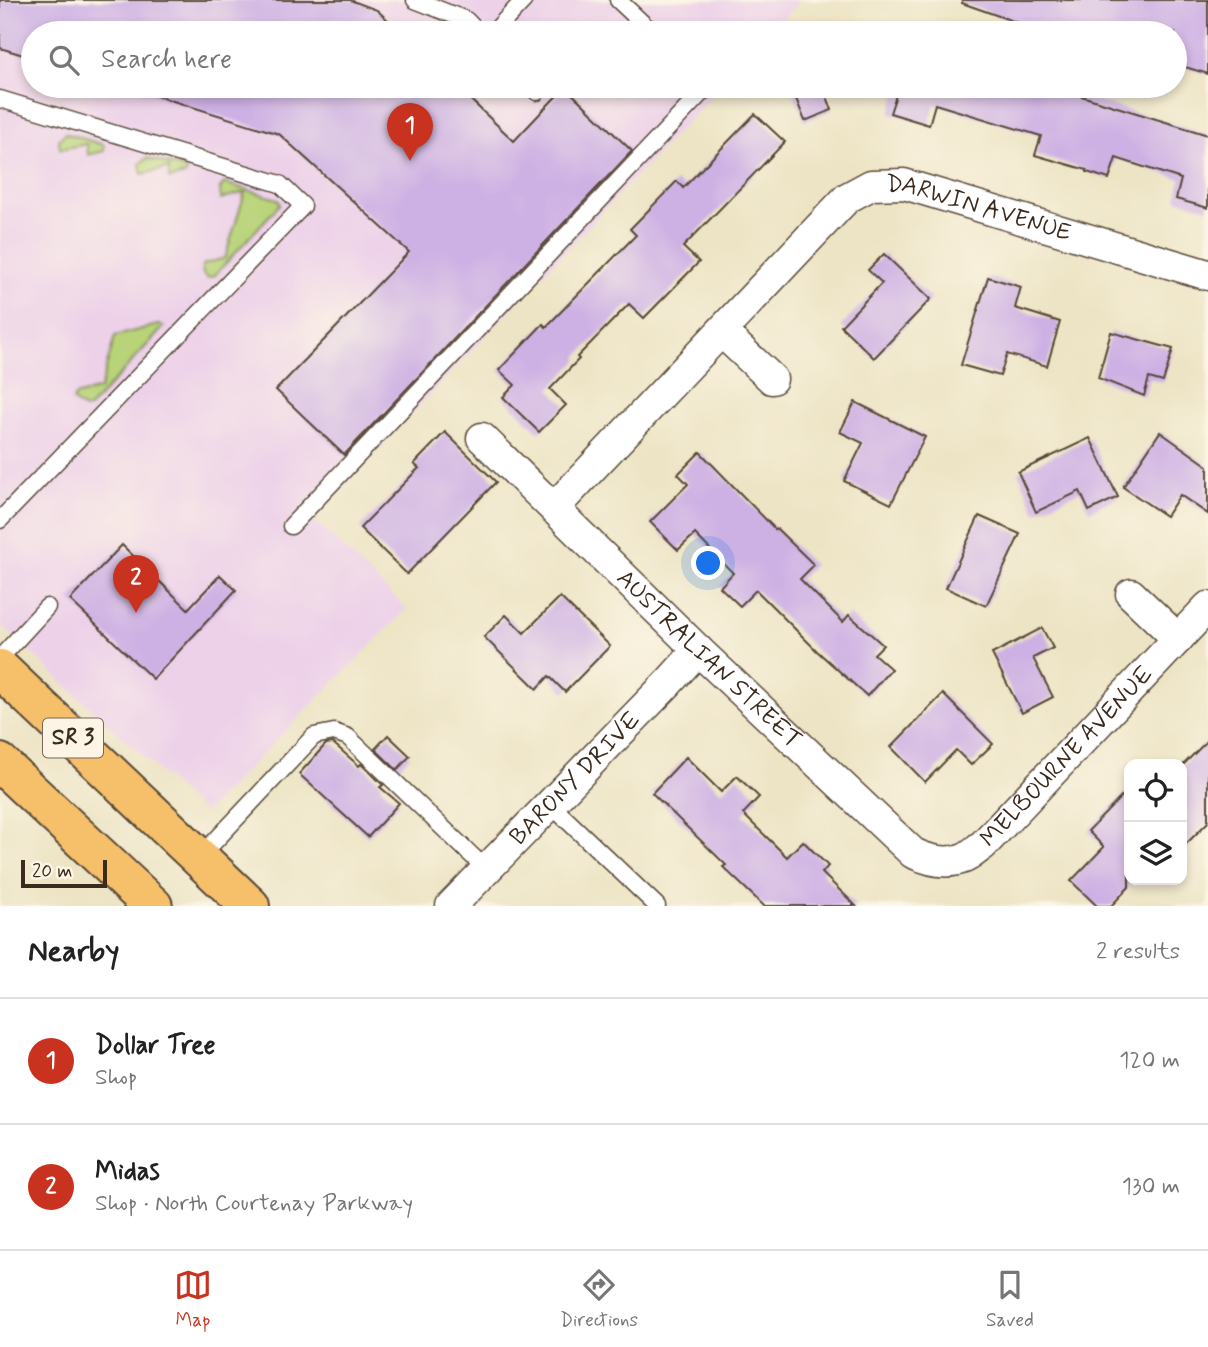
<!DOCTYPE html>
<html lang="en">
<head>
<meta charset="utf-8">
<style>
	:root { --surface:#fff; --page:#f2f2f2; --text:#222; --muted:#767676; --line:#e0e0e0; --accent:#c8321e }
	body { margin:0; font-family:Mynerve,sans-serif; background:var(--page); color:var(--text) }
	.controls { position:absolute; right:21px; bottom:21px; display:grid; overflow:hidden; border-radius:14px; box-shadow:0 4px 10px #0003 }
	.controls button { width:63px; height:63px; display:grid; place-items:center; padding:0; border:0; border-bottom:2px solid var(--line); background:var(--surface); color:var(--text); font:35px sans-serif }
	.scale { position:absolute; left:21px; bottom:18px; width:86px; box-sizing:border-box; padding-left:7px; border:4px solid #3b2a1e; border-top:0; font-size:19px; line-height:24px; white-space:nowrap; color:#3b2a1e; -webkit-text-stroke:5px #fcf5e5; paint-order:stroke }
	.you { position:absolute; left:709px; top:564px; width:24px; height:24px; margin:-18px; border:5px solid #fff; border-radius:50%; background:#1a73e8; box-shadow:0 0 0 10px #1a73e833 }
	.badge { display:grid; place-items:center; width:46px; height:46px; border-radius:50%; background:var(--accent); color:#fff; font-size:23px; font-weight:700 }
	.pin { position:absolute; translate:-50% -58px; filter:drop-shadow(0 2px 4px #0008) }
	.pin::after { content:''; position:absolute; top:37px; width:24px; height:21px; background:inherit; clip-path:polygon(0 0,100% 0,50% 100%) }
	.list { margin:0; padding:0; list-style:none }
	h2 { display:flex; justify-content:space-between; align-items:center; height:91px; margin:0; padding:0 28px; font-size:30px }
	h2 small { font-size:23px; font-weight:400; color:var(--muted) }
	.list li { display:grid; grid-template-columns:46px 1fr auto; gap:21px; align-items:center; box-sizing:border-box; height:126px; padding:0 28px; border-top:2px solid var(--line) }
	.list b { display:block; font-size:26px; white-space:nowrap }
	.list p { margin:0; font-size:23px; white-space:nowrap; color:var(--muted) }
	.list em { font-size:23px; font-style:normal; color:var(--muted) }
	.icon { flex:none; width:38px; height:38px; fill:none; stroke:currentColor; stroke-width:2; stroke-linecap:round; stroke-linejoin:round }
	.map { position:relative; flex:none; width:1208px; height:906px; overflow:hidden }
	.search { position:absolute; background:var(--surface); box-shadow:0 4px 10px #0003; left:21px; right:21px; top:21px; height:77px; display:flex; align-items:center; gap:18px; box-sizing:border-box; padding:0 24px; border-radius:38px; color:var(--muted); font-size:26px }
	.sheet { height:343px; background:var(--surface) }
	nav { display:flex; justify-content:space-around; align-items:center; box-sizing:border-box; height:98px; border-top:2px solid var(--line); background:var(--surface); font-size:19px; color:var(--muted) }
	nav a { display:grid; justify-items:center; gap:4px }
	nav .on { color:var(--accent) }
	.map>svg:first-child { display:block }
	.built { fill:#edd1e9 }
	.green { fill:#b8d378; stroke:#7a7e4b; stroke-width:2 }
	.building { fill:#cdb0e4 }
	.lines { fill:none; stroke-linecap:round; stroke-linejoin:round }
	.lane-casing { stroke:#564637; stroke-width:19 }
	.street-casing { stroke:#564637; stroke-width:33 }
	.primary-casing { stroke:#564637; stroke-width:42 }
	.lane { stroke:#fff; stroke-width:16 }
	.street { stroke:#fff; stroke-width:30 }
	.primary { stroke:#f6c06b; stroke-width:38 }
	.labels { text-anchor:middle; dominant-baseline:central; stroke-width:5; stroke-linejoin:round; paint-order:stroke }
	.shield { fill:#fcf5e5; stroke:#75675a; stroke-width:2 }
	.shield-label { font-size:23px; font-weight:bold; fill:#3b2a1e }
	.street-label { font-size:24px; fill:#3b2a1e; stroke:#fcf5e5 }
</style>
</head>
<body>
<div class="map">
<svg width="1208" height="906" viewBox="0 0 1208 906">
	<rect width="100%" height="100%" fill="#fcf5e5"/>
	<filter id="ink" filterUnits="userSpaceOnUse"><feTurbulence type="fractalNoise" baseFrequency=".0143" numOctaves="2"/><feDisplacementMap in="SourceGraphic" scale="14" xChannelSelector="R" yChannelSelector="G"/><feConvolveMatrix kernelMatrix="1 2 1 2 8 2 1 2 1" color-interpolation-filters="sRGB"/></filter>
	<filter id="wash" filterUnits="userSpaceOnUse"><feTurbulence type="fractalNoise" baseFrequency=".00686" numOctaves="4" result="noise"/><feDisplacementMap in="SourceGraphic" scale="28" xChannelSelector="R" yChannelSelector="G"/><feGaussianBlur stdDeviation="1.57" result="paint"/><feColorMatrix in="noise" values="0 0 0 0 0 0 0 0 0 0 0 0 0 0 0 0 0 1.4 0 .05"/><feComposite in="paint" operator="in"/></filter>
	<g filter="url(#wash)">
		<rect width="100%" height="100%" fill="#ede4c5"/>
		<polygon class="built" points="0,0 801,0 770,33 33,33 33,86 721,86 313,519 407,609 204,813 0,624"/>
		<g class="green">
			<polygon points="65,133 104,145 104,151 88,155 87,144 60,149 59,140"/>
			<polygon points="147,158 186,169 187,173 185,175 169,179 169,168 142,174 140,164"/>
			<polygon points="224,183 278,199 280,204 214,276 207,278 203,274 202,267 204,264 225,258 245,192 221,199 220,189"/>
			<polygon points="158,325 161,325 164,327 89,408 84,409 73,401 75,396 100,389 115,336"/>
		</g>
		<g id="blocks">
			<g class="building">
				<polygon points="0,0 350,0 377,10 402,33 33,33 33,58 0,48"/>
				<polygon points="962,0 1208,0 1208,74 1175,64 1175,33 1047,33 962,3"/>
				<polygon points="142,86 456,86 514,141 565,87 632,151 344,455 276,390 409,252 279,134 141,91"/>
				<polygon points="791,86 823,86 832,110 805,121"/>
				<polygon points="895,86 1049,86 1208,135 1208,208 1176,199 1181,179 1116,158 1109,179 1087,172 1087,170 1035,155 1041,136 935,104 929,125 890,113 897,92 894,91"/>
				<polygon points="755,114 785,142 683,247 699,262 644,318 629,304 577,357 579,359 550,389 566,405 539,432 503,397 515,385 499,370 543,324 546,327 636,235 630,229 677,181 683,188"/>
				<polygon points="884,254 931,299 874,358 841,326 882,283 868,270"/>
				<polygon points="988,277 1021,287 1015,308 1060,322 1047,366 1007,354 1000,376 961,365"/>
				<polygon points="1111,332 1173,349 1163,382 1149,378 1144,396 1098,378"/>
				<polygon points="855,402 925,437 891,504 844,481 863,443 840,432"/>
				<polygon points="445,432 496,482 407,574 360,528 419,468 414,464"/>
				<polygon points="1160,432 1208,466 1208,514 1180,495 1166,516 1123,487"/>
				<polygon points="1090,438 1118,497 1089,511 1080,491 1036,512 1018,472"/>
				<polygon points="700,452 776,530 777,529 814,565 800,579 843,622 849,615 883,645 874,654 891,669 867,696 817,651 756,590 740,606 720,587 733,573 695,534 678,550 650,522 688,484 678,474"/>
				<polygon points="979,516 1020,534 986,606 946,588"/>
				<polygon points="122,545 188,609 220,575 236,590 153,679 70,600"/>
				<polygon points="560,597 610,646 565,692 549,676 537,689 484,637 506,615 524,633"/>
				<polygon points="1042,628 1053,648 1033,658 1053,697 1022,713 992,654"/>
				<polygon points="943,694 993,744 971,765 956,750 925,782 891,747"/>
				<polygon points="388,735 410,756 397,770 375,749"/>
				<polygon points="1208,740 1208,822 1182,848 1182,766"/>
				<polygon points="333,743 359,766 361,764 383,785 380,787 399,803 368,837 299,774 326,744"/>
				<polygon points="686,757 721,792 737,776 759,797 743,814 787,857 803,841 828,866 822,873 856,906 764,906 723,867 726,865 652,793"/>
				<polygon points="1129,789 1129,887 1111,906 1097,906 1071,881 1104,847 1088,831"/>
			</g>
		</g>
	</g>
	<g filter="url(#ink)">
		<use href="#blocks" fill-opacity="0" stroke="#564637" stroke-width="2"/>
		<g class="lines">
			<defs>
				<g id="lane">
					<polyline points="415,0 466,20 479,33"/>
					<polyline points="618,0 653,33"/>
					<polyline points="493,33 524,0"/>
					<polyline points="531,86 537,92"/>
					<polyline points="0,99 280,184 303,206 0,520"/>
					<polyline points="291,526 708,86"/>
					<polyline points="0,658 47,607"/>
					<polyline points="550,804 657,906"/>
					<polyline points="199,858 314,736 334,732 348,737 487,870"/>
				</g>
				<g id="street">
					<polyline points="722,332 772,379"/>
					<path id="s1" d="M482,438L698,650L913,853C928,860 947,865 964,858C970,856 977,849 983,845L1208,607"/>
					<path id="s2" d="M554,508L847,198L871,185L904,184L1208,275"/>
					<polyline points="1131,594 1178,639"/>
					<path id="s3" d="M451,906L668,683L698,650"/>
				</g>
				<g id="primary">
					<polyline points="0,669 250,906"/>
					<polyline points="0,763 153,906"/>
				</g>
			</defs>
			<use href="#lane" class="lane-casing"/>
			<use href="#street" class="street-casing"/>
			<use href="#primary" class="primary-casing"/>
			<use href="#lane" class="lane"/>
			<use href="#street" class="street"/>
			<use href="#primary" class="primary"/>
		</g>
	</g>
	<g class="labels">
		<rect class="shield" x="43" y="718.5" width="60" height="39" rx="5"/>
		<g class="shield-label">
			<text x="73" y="738">SR 3</text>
		</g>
		<g class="street-label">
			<text stroke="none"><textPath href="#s2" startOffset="565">DARWIN AVENUE</textPath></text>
			<text stroke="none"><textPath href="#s1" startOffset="317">AUSTRALIAN STREET</textPath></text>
			<text stroke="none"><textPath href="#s1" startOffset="796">MELBOURNE AVENUE</textPath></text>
			<text stroke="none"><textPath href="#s3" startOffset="178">BARONY DRIVE</textPath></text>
		</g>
	</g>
</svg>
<div class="controls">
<button><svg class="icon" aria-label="locate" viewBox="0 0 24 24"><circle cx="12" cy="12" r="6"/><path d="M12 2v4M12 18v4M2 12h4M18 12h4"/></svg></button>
<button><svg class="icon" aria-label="layers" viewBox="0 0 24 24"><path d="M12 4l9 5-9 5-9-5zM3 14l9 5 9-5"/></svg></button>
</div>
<div class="scale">20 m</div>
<div class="you"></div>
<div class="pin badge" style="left:410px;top:161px">1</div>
<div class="pin badge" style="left:136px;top:613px">2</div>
<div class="search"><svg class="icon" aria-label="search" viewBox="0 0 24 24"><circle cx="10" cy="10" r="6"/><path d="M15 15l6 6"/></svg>Search here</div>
</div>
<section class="sheet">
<h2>Nearby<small>2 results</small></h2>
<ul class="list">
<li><span class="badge">1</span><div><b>Dollar Tree</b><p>Shop</p></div><em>120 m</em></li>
<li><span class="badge">2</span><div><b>Midas</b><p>Shop · North Courtenay Parkway</p></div><em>130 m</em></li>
</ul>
</section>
<nav>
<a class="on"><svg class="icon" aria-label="map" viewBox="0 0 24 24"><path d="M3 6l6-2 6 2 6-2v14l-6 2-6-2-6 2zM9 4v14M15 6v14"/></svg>Map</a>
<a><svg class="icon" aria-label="directions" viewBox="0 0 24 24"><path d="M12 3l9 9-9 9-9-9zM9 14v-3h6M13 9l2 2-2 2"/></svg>Directions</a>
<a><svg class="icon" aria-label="saved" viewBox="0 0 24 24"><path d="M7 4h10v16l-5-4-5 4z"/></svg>Saved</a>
</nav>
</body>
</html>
